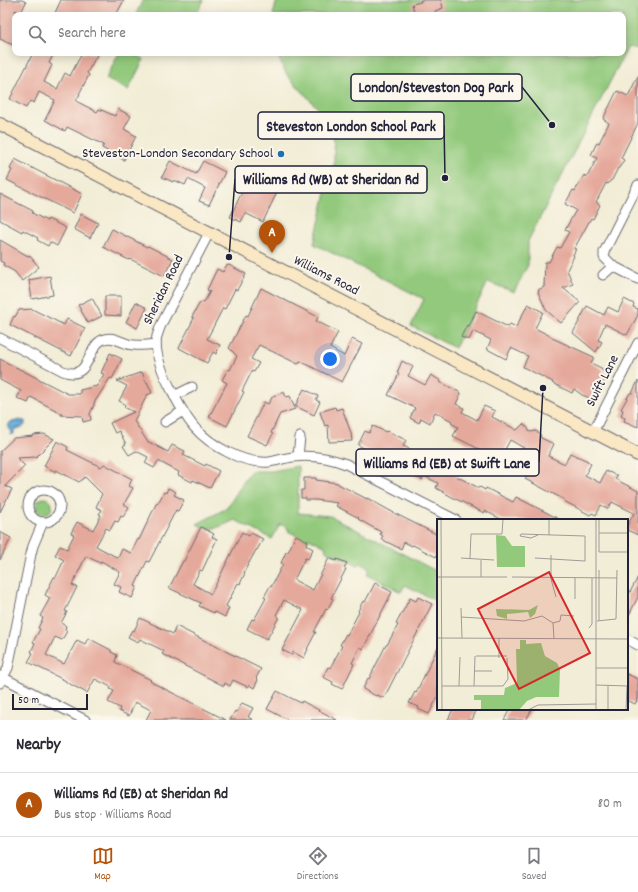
<!DOCTYPE html>
<html lang="en">
<head>
<meta charset="utf-8">
<style>
	:root { --surface:#fff; --page:#f2f2f3; --text:#2b2b33; --muted:#7c7c81; --line:#e1e1e2; --accent:#b45309 }
	body { margin:0; font-family:Dekko,sans-serif; background:var(--page); color:var(--text) }
	.scale { position:absolute; left:12px; bottom:10px; width:76px; box-sizing:border-box; padding-left:4px; border:2px solid #22223b; border-top:0; font-size:11px; line-height:14px; white-space:nowrap; color:#22223b; -webkit-text-stroke:3px #fbf7ec; paint-order:stroke }
	.you { position:absolute; left:330px; top:359px; width:14px; height:14px; margin:-10px; border:3px solid #fff; border-radius:50%; background:#1a73e8; box-shadow:0 0 0 6px #1a73e833 }
	.badge { display:grid; place-items:center; width:26px; height:26px; border-radius:50%; background:var(--accent); color:#fff; font-size:13px; font-weight:700 }
	.pin { position:absolute; translate:-50% -33px; filter:drop-shadow(0 1px 2px #0008) }
	.pin::after { content:''; position:absolute; top:21px; width:14px; height:12px; background:inherit; clip-path:polygon(0 0,100% 0,50% 100%) }
	.list { margin:0; padding:0; list-style:none }
	h2 { display:flex; justify-content:space-between; align-items:center; height:52px; margin:0; padding:0 16px; font-size:17px }
	h2 small { font-size:13px; font-weight:400; color:var(--muted) }
	.list li { display:grid; grid-template-columns:26px 1fr auto; gap:12px; align-items:center; box-sizing:border-box; height:64px; padding:0 16px; border-top:1px solid var(--line) }
	.list b { display:block; font-size:15px; white-space:nowrap }
	.list p { margin:0; font-size:13px; white-space:nowrap; color:var(--muted) }
	.list em { font-size:13px; font-style:normal; color:var(--muted) }
	.icon { flex:none; width:22px; height:22px; fill:none; stroke:currentColor; stroke-width:2; stroke-linecap:round; stroke-linejoin:round }
	.map { position:relative; flex:none; width:638px; height:720px; overflow:hidden }
	.search { position:absolute; background:var(--surface); box-shadow:0 2px 10px #0003; left:12px; right:12px; top:12px; height:44px; display:flex; align-items:center; gap:10px; box-sizing:border-box; padding:0 14px; border-radius:8px; color:var(--muted); font-size:15px }
	.sheet { height:116px; background:var(--surface) }
	nav { display:flex; justify-content:space-around; align-items:center; box-sizing:border-box; height:56px; border-top:1px solid var(--line); background:var(--surface); font-size:11px; color:var(--muted) }
	nav a { display:grid; justify-items:center; gap:2px }
	nav .on { color:var(--accent) }
	.map>svg:first-child { display:block }
	.grass { fill:url(#grass-tufts); stroke:#5a765b }
	.park { fill:#92c97b; stroke:#5a765b }
	.water { fill:url(#water-rules); stroke:#42668a }
	.building { fill:#e5a99b }
	.lines { fill:none; stroke-linecap:round; stroke-linejoin:round }
	.street-casing { stroke:#6b6971; stroke-width:11 }
	.secondary-casing { stroke:#6b6971; stroke-width:14 }
	.street { stroke:#fff; stroke-width:9 }
	.secondary { stroke:#fae7c3; stroke-width:12 }
	.poi-dot { fill:#1f6fb2; stroke:#fbf7ec; stroke-width:1.5 }
	.labels { text-anchor:middle; dominant-baseline:central; stroke-width:4; stroke-linejoin:round; paint-order:stroke }
	.poi-label { font-size:14px; fill:#22223b; stroke:#fbf7ec; text-anchor:end }
	.street-label { font-size:14px; fill:#22223b; stroke:#fbf7ec }
	.inset-road { fill:none; stroke:#9f9c98; stroke-width:1 }
	.view { fill:#d62828; fill-opacity:0.15; stroke:#d62828; stroke-width:2 }
	.inset-edge { fill:none; stroke:#22223b; stroke-width:2 }
	.leader { fill:none; stroke:#22223b; stroke-width:1.5 }
	.callout-dot { fill:#22223b; stroke:#fbf7ec; stroke-width:1.5 }
	.callout { fill:#fbf7ec; stroke:#22223b; stroke-width:1.5 }
	.callout-label { font-size:15px; text-anchor:middle; font-weight:bold; fill:#22223b }
</style>
</head>
<body>
<div class="map">
<svg width="638" height="720" viewBox="0 0 638 720">
	<defs>
		<pattern id="grass-tufts" width="24" height="20" patternUnits="userSpaceOnUse"><rect width="24" height="20" fill="#92c97b"/><path d="M3 7l-1-3M5 7V3M7 7l1-3M15 17l-1-3M17 17v-4M19 17l1-3" fill="none" stroke="#7eac6b"/></pattern>
		<pattern id="water-rules" width="6" height="5" patternUnits="userSpaceOnUse"><rect width="6" height="5" fill="#63aada"/><path d="M0 2.5h6" fill="none" stroke="#518ab2"/></pattern>
	</defs>
	<rect width="100%" height="100%" fill="#fbf7ec"/>
	<filter id="ink" filterUnits="userSpaceOnUse"><feTurbulence type="fractalNoise" baseFrequency=".025" numOctaves="2"/><feDisplacementMap in="SourceGraphic" scale="8" xChannelSelector="R" yChannelSelector="G"/><feConvolveMatrix kernelMatrix="1 2 1 2 8 2 1 2 1" color-interpolation-filters="sRGB"/></filter>
	<filter id="wash" filterUnits="userSpaceOnUse"><feTurbulence type="fractalNoise" baseFrequency=".012" numOctaves="4" result="noise"/><feDisplacementMap in="SourceGraphic" scale="16" xChannelSelector="R" yChannelSelector="G"/><feGaussianBlur stdDeviation="0.9" result="paint"/><feColorMatrix in="noise" values="0 0 0 0 0 0 0 0 0 0 0 0 0 0 0 0 0 1.4 0 .05"/><feComposite in="paint" operator="in"/></filter>
	<g filter="url(#wash)">
		<rect width="100%" height="100%" fill="#f2edd6"/>
		<circle class="grass" cx="44" cy="506" r="8"/>
		<g class="park">
			<polygon points="143,0 204,0 196,15 138,15 136,14"/>
			<polygon points="277,0 638,0 638,49 628,47 528,241 528,265 514,292 488,282 455,348 411,326 424,299 314,244 327,189 334,167 334,140 325,116 287,75 276,53 623,53 623,15 273,15"/>
			<polygon points="119,53 131,53 144,59 128,90 106,79"/>
			<path d="M298,466V513L330,516L438,572V602L405,585L401,592L367,574L370,568L360,563L358,566L325,550L326,547L309,538L307,541L288,531L289,529L280,524L272,539L235,520C221,526 212,533 197,524L227,508L249,473L251,471H272Z"/>
		</g>
		<path class="water" d="M19,420L25,421V425C24,427 17,429 14,430V434L11,435V431L8,428L9,423Z"/>
		<g id="blocks">
			<g class="building">
				<polygon points="0,0 22,0 26,2 21,13 15,10 15,46 0,39"/>
				<polygon points="61,0 124,0 116,15 54,15"/>
				<polygon points="420,0 441,0 443,8 435,11 436,15 415,15 412,4 421,2"/>
				<polygon points="33,53 54,53 49,63 52,65 44,82 57,89 65,73 70,76 82,53 98,53 87,73 89,75 79,94 80,94 76,101 97,112 99,109 115,116 118,109 131,116 124,129 136,136 124,160 102,148 104,145 67,127 65,131 45,120 55,100 39,92 34,103 30,101 26,108 10,99"/>
				<polygon points="638,76 638,123 621,158 624,160 619,168 618,168 612,180 611,180 608,184 606,183 596,202 600,205 593,219 591,218 574,249 576,249 573,255 574,256 567,270 573,284 563,288 580,302 564,320 561,323 546,310 538,292 539,292 538,290 544,287 545,262 549,262 557,247 560,248 569,232 565,230 576,210 565,204 573,190 575,191 584,175 587,177 597,158 591,155 597,142 599,143 609,123 603,119 617,91 628,96"/>
				<polygon points="15,159 82,194 73,213 7,180 12,170 10,169"/>
				<polygon points="170,161 196,174 203,161 225,172 209,205 199,201 205,188 188,179 185,185 174,180 173,182 162,177"/>
				<polygon points="249,183 264,190 266,187 277,192 263,222 245,213 241,222 230,217 244,188 246,189"/>
				<polygon points="0,194 33,211 32,213 47,221 48,219 66,228 57,246 50,242 48,246 37,240 38,238 23,230 22,232 0,220"/>
				<polygon points="81,214 98,223 90,238 74,229"/>
				<polygon points="112,229 147,247 148,246 173,259 164,276 130,259 129,260 103,247"/>
				<polygon points="0,240 28,256 29,255 39,267 22,281 15,272 3,265 4,263 0,261"/>
				<polygon points="229,265 246,274 237,290 235,289 225,309 223,308 207,339 220,345 216,354 213,352 207,363 179,348 194,318 192,317 198,306 200,303 205,301 210,291 207,290 217,269 223,272 226,266"/>
				<polygon points="50,276 53,295 32,299 29,280"/>
				<polygon points="261,288 318,317 316,321 338,332 330,348 344,356 352,339 362,344 342,382 300,361 298,364 259,345 251,359 259,363 254,372 252,371 242,391 244,392 227,426 209,417 227,383 222,380 228,369 230,370 237,356 229,348 246,315 248,316"/>
				<polygon points="105,296 121,296 121,316 105,315"/>
				<polygon points="92,298 102,316 88,323 78,305"/>
				<polygon points="624,299 634,304 633,307 638,309 638,315 627,335 605,324 598,340 602,342 596,352 573,333 587,306 604,315 608,307 618,312"/>
				<polygon points="136,302 147,308 137,328 126,322"/>
				<polygon points="528,304 543,312 535,328 552,337 552,338 594,357 591,363 603,369 602,371 606,373 607,376 595,400 582,395 574,389 572,393 552,383 553,382 523,367 528,356 511,348 506,359 487,349 491,340 473,331 469,340 461,337 467,325 469,326 476,311 508,327 510,324 516,327"/>
				<polygon points="32,309 64,325 67,319 85,328 71,356 10,325 14,316 15,317 19,310"/>
				<polygon points="110,353 122,359 112,379 110,378 94,403 94,405 90,414 91,420 83,422 82,416 61,415 61,413 31,397 28,403 17,398 21,391 0,380 0,359 68,394 80,394 80,390 97,386 104,374 101,373"/>
				<polygon points="402,361 413,367 408,376 425,385 431,375 441,381 440,382 461,393 456,404 464,408 462,412 477,420 484,406 495,411 492,417 517,430 523,424 527,427 530,432 536,431 540,434 541,438 554,444 548,456 565,464 570,453 588,461 588,462 591,464 585,475 600,483 606,471 609,473 609,472 617,476 615,479 638,491 638,535 627,530 627,526 634,513 612,502 608,509 601,505 596,515 592,513 590,515 564,501 565,500 525,479 530,469 517,463 524,448 510,440 501,457 489,451 484,461 475,456 479,449 453,436 458,427 451,423 452,421 435,412 430,423 421,418 419,423 410,418 415,408 388,395 399,374 397,373"/>
				<polygon points="142,372 146,382 147,382 152,393 147,395 134,421 147,441 168,452 172,445 185,451 183,455 205,466 206,464 219,471 210,488 193,480 192,482 178,475 179,472 158,461 154,468 145,463 148,457 136,451 129,455 123,446 126,444 119,431 115,433 110,423 134,412 124,407 125,404 119,401 127,386 117,381"/>
				<polygon points="638,381 638,427 624,421 625,418 621,416 623,410 621,409 630,393 632,393"/>
				<polygon points="304,389 318,396 316,400 320,402 314,415 295,406"/>
				<polygon points="284,392 286,397 290,396 295,409 280,414 271,433 273,434 267,445 247,436 264,402 268,404 273,396"/>
				<polygon points="335,407 336,410 342,408 351,433 352,441 329,442 328,425 325,426 320,412"/>
				<polygon points="373,426 386,432 387,431 406,440 403,446 430,459 429,462 443,469 444,467 458,474 456,476 479,488 480,487 485,490 486,488 513,502 516,497 561,520 503,520 485,511 484,513 452,497 436,488 438,483 424,476 422,480 410,474 411,473 391,462 384,460 384,461 376,457 377,455 358,445 365,431 369,433"/>
				<polygon points="44,434 54,439 36,457 17,458 25,466 5,486 12,489 0,512 0,451 14,438 34,436 33,435"/>
				<polygon points="57,441 68,447 67,450 101,467 104,464 132,479 129,486 133,488 124,504 129,507 123,517 121,516 118,522 115,521 110,530 106,528 96,546 118,558 122,549 131,553 138,539 139,540 157,502 158,503 164,492 166,493 168,488 176,492 174,495 184,500 178,511 176,510 149,562 147,561 135,586 137,587 132,598 119,592 121,587 114,584 120,572 101,561 100,563 86,556 72,585 77,587 65,611 67,612 61,623 66,626 65,630 67,631 62,640 55,637 46,655 64,664 77,640 85,644 88,638 111,650 111,652 117,655 115,662 151,680 150,681 155,684 226,720 146,720 151,710 135,702 129,716 119,711 120,708 108,702 114,691 110,689 111,687 95,679 87,693 66,682 66,681 28,662 33,653 31,652 35,643 33,642 40,629 38,628 43,618 40,616 50,598 45,595 54,577 56,577 64,560 55,555 60,546 67,549 74,535 71,533 77,522 93,530 101,515 99,514 102,510 96,507 102,494 85,477 79,482 56,470 56,472 44,466"/>
				<polygon points="304,478 316,478 316,480 338,483 338,484 367,499 367,498 396,514 438,535 438,552 436,557 413,545 412,546 404,542 401,549 381,539 383,536 380,534 381,532 358,519 359,518 336,506 338,503 316,500 306,500 306,498 301,498 301,490 304,490"/>
				<polygon points="201,527 214,534 212,537 217,539 202,571 200,570 193,584 211,594 242,532 249,536 251,533 263,539 257,550 256,550 244,572 245,573 240,584 238,583 226,606 229,608 225,617 215,612 214,613 199,606 201,603 169,588 183,561 184,561"/>
				<polygon points="0,532 11,538 0,560"/>
				<polygon points="296,535 308,541 306,545 313,549 308,559 305,558 294,580 313,590 329,558 336,561 337,559 347,563 344,568 346,569 331,598 333,599 327,610 326,609 314,632 316,632 307,649 308,649 304,658 293,652 292,655 282,650 303,610 284,600 276,615 279,617 267,639 247,629 252,619 254,620 266,598 264,597 270,586 271,587 283,564 281,563 286,552 288,552"/>
				<polygon points="638,577 638,597 627,619 627,593 629,594"/>
				<polygon points="375,583 392,592 363,649 360,647 352,663 354,664 342,689 332,684 333,682 323,677 328,667 330,668 342,646 340,645 346,634 347,635 359,612 358,611 363,601 365,602"/>
				<polygon points="418,597 432,604 384,698 377,695 376,696 363,689 368,678 369,679 386,645 387,645 398,625 396,624 410,598 416,601"/>
				<polygon points="140,618 173,634 176,626 261,669 256,678 258,680 254,688 249,685 248,687 233,680 230,686 225,683 224,686 162,654 164,651 140,639 138,642 128,637 132,630 134,631"/>
				<polygon points="438,647 438,696 429,714 418,709 419,707 409,703 415,692 416,693"/>
				<polygon points="627,674 638,679 638,699 635,704 627,700"/>
				<polygon points="277,691 301,703 302,701 337,720 288,720 267,709"/>
				<polygon points="242,703 253,708 248,717 253,720 230,720 235,711 237,712"/>
				<polygon points="453,709 477,709 472,720 448,720"/>
				<polygon points="510,709 532,709 526,720 504,720"/>
			</g>
		</g>
	</g>
	<g filter="url(#ink)">
		<use href="#blocks" fill-opacity="0" stroke="#6b6971" stroke-width="1"/>
		<g class="lines">
			<defs>
				<g id="street">
					<path d="M209,233L164,319C161,324 159,330 157,336C153,353 164,376 172,391C178,403 185,416 194,427C211,446 243,464 269,462C277,461 284,458 293,457C310,455 330,458 346,464L456,520"/>
					<polyline points="613,266 604,257 604,252 638,185"/>
					<polyline points="603,275 613,266 638,279"/>
					<path d="M0,338L63,371C90,382 87,347 102,340C114,334 123,345 134,345C141,346 149,345 156,344"/>
					<polyline points="174,396 192,387"/>
					<polyline points="165,422 183,411"/>
					<polyline points="593,432 638,343"/>
					<polyline points="298,456 300,437"/>
					<circle cx="44" cy="506" r="16"/>
					<polyline points="627,639 638,645"/>
					<polyline points="0,676 85,720"/>
					<polyline points="0,683 8,668 31,554 33,546 43,522"/>
				</g>
				<polyline id="secondary" points="0,124 638,455"/>
			</defs>
			<use href="#street" class="street-casing"/>
			<use href="#secondary" class="secondary-casing"/>
			<use href="#street" class="street"/>
			<use href="#secondary" class="secondary"/>
		</g>
	</g>
	<circle class="poi-dot" cx="281" cy="154" r="4"/>
	<g class="labels">
		<g class="poi-label">
			<text x="273" y="154">Steveston-London Secondary School</text>
		</g>
		<g class="street-label">
			<text transform="translate(326 276) rotate(27)">Williams Road</text>
			<text transform="translate(164 290) rotate(-64)">Sheridan Road</text>
			<text transform="translate(603 381) rotate(-63)">Swift Lane</text>
		</g>
	</g>
	<g transform="translate(437 519)">
		<rect width="191" height="191" fill="#f2edd6"/>
		<path d="M59,16L68,17L75,27H88V48H60ZM101,86L98,95L93,99L91,93L70,95V100L60,97L59,90L92,91ZM83,121H89V125L104,124L108,137L120,144L123,150L122,178H99L90,182L82,191H44V181H37V176H67L68,169L80,164L79,130H83Z" fill="#92c97b"/>
		<path class="inset-road" d="M4,0L5,191M159,0V191M162,0V33H191M162,14H191M101,16L94,19L83,17L84,15L148,17M112,16V0M114,36V60L119,78M24,39L57,41M33,39L34,15H65L66,0M98,39L148,42V17M0,58H70M44,58V41M75,58L180,59M138,58V80M24,89L25,119M24,98L87,102L105,97L116,104L117,120M160,102L179,100L180,51M162,102V51M116,104L123,102L124,96L137,97M152,109L155,105V59M0,119L191,120M39,137H70M62,139V119M159,149H191M37,152H55M159,166L191,167M5,167H66L71,160L70,139M22,167L23,138M37,167L38,137M171,167V191M91,191L101,186L159,185M189,191L190,167"/>
		<path class="view" d="M112,53L153,134L82,170L41,90Z"/>
		<rect width="191" height="191" class="inset-edge"/>
	</g>
	<path class="leader" d="M552 125L522 87M445 178L444 125M229 257L235 179M543 388L539 462"/>
	<g class="callout-dot">
		<circle cx="552" cy="125" r="4"/>
		<circle cx="445" cy="178" r="4"/>
		<circle cx="229" cy="257" r="4"/>
		<circle cx="543" cy="388" r="4"/>
	</g>
	<g class="callout">
		<rect x="351" y="74" width="171" height="27" rx="4"/>
		<rect x="258" y="112" width="186" height="27" rx="4"/>
		<rect x="235" y="166" width="192" height="27" rx="4"/>
		<rect x="356" y="449" width="183" height="27" rx="4"/>
	</g>
	<g class="callout-label">
		<text x="436" y="92">London/Steveston Dog Park</text>
		<text x="351" y="131">Steveston London School Park</text>
		<text x="331" y="184">Williams Rd (WB) at Sheridan Rd</text>
		<text x="447" y="468">Williams Rd (EB) at Swift Lane</text>
	</g>
</svg>
<div class="scale">50 m</div>
<div class="you"></div>
<div class="pin badge" style="left:272px;top:253px">A</div>
<div class="search"><svg class="icon" aria-label="search" viewBox="0 0 24 24"><circle cx="10" cy="10" r="6"/><path d="M15 15l6 6"/></svg>Search here</div>
</div>
<section class="sheet">
<h2>Nearby<small></small></h2>
<ul class="list">
<li><span class="badge">A</span><div><b>Williams Rd (EB) at Sheridan Rd</b><p>Bus stop · Williams Road</p></div><em>80 m</em></li>
</ul>
</section>
<nav>
<a class="on"><svg class="icon" aria-label="map" viewBox="0 0 24 24"><path d="M3 6l6-2 6 2 6-2v14l-6 2-6-2-6 2zM9 4v14M15 6v14"/></svg>Map</a>
<a><svg class="icon" aria-label="directions" viewBox="0 0 24 24"><path d="M12 3l9 9-9 9-9-9zM9 14v-3h6M13 9l2 2-2 2"/></svg>Directions</a>
<a><svg class="icon" aria-label="saved" viewBox="0 0 24 24"><path d="M7 4h10v16l-5-4-5 4z"/></svg>Saved</a>
</nav>
</body>
</html>
